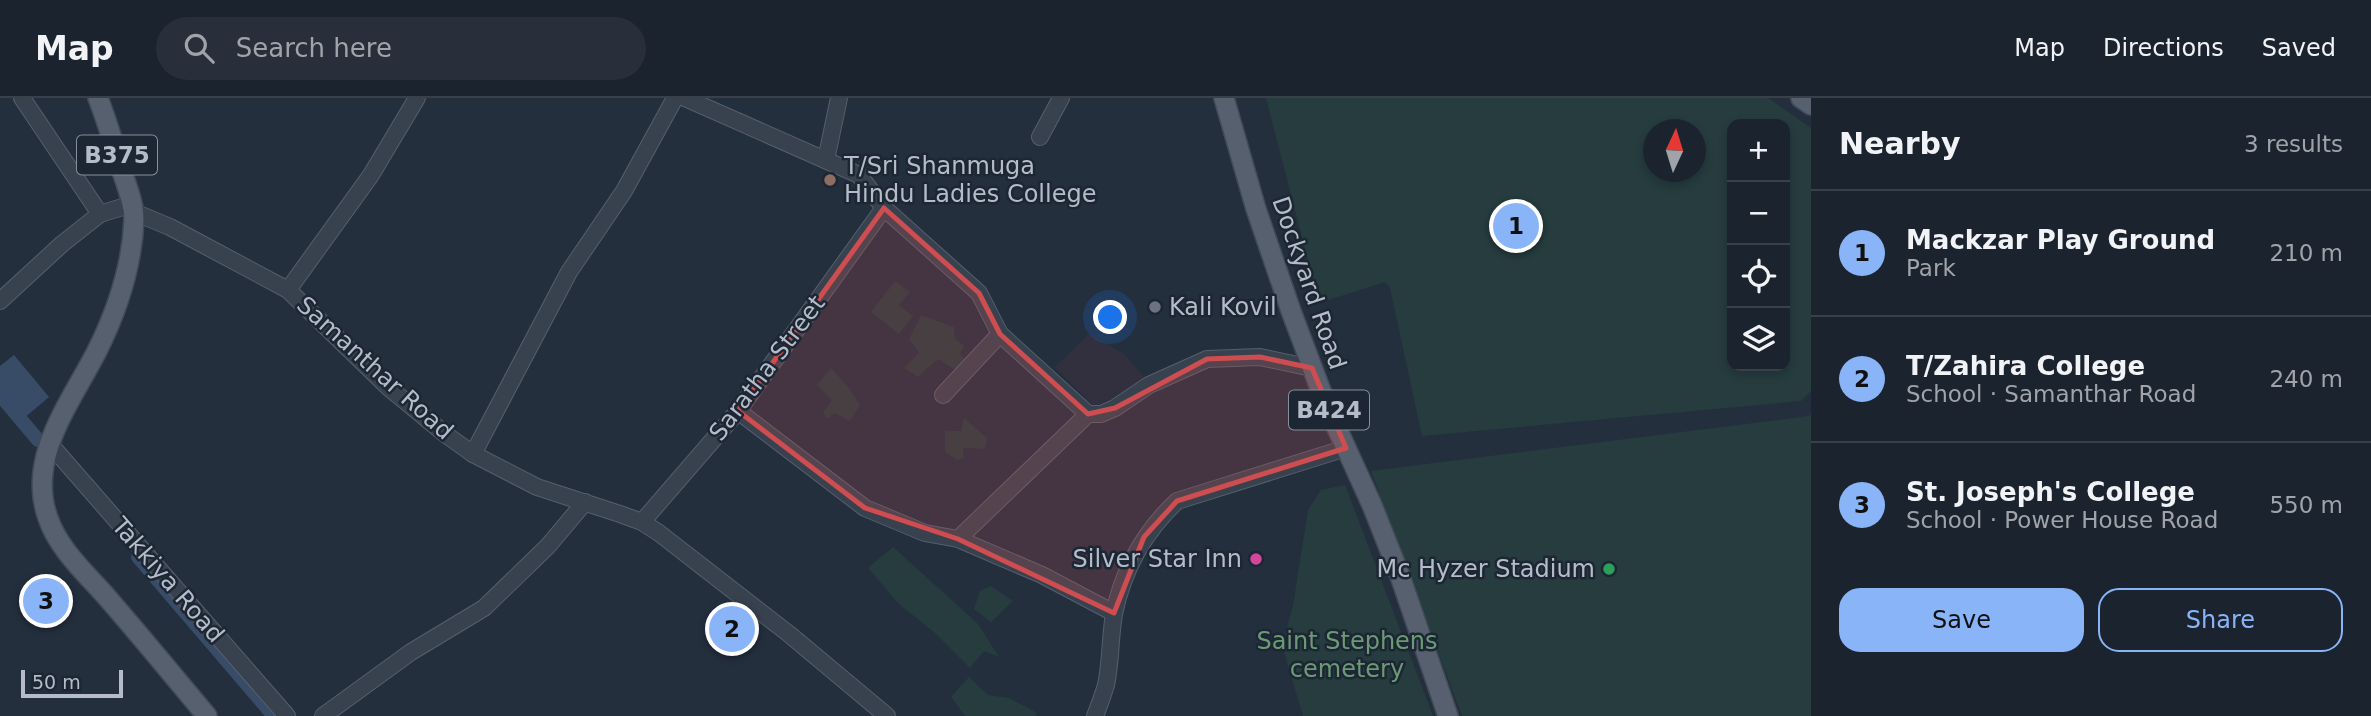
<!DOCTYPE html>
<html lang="en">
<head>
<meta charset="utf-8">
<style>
	:root { --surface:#1b232e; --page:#282f3a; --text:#f1f3f6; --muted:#a0a4aa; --line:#39404a; --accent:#8ab4f8 }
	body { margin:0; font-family:"DejaVu Sans",sans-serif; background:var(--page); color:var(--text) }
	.controls { position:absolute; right:21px; top:21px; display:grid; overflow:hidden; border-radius:14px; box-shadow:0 4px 10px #0003 }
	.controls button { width:63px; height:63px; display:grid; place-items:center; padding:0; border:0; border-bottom:2px solid var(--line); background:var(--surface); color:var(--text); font:35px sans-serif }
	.compass { position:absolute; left:1643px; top:21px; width:63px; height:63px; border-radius:50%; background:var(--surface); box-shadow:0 4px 10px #0003; rotate:4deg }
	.scale { position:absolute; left:21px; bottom:18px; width:102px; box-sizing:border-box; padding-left:7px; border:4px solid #b4bcc9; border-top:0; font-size:19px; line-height:24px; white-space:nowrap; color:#b4bcc9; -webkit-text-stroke:5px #1d2633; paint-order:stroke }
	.you { position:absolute; left:1111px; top:220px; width:24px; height:24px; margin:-18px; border:5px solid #fff; border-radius:50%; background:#1a73e8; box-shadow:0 0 0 10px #1a73e833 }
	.badge { display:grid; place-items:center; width:46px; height:46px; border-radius:50%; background:var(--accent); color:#111; font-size:23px; font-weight:700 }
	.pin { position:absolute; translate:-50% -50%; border:4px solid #fff; box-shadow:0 2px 7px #0006 }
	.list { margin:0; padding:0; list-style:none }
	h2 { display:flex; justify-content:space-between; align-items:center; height:91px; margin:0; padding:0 28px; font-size:30px }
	h2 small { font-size:23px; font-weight:400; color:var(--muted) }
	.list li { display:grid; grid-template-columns:46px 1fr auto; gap:21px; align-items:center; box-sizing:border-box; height:126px; padding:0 28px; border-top:2px solid var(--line) }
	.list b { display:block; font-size:26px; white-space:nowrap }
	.list p { margin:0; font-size:23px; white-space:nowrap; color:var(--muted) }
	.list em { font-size:23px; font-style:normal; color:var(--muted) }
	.actions { display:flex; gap:14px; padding:21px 28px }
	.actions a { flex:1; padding:16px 0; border:2px solid var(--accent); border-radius:21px; text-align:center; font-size:24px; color:var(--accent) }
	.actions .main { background:var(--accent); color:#111 }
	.icon { flex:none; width:38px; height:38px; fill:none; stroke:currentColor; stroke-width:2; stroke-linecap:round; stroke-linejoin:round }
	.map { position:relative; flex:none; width:1811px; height:618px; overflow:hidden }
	header { display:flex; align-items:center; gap:42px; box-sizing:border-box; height:98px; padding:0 35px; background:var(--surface); border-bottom:2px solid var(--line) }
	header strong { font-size:33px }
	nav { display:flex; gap:38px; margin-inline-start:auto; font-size:24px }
	.search { width:490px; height:63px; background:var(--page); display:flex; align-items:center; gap:18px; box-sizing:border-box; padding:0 24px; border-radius:38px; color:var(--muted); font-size:26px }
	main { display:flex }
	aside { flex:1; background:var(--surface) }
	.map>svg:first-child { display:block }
	.medical { fill:#32303f }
	.green { fill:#263c3f; fill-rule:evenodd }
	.water { fill:#394c67 }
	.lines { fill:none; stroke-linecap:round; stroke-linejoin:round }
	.canal { stroke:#394c67; stroke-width:14 }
	.minor-casing { stroke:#565f6c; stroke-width:18 }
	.major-casing { stroke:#414a57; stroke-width:22 }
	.minor { stroke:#38414e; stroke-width:16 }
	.major { stroke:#56606e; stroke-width:19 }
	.marked { fill:#ce4d50; fill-opacity:0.2; stroke:#ce4d50; stroke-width:5; stroke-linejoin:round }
	.education-dot { fill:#8d6e63; stroke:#1d2633; stroke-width:2.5 }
	.worship-dot { fill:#6b7280; stroke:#1d2633; stroke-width:2.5 }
	.hotel-dot { fill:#d1479c; stroke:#1d2633; stroke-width:2.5 }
	.leisure-dot { fill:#2e9e5b; stroke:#1d2633; stroke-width:2.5 }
	.labels { text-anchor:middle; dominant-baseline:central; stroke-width:5; stroke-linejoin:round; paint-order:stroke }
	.shield { fill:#1d2633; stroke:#878f9c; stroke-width:2 }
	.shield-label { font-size:23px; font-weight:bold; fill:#b4bcc9 }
	.poi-label { font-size:24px; fill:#b4bcc9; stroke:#1d2633; text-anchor:start }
	.street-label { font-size:24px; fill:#b4bcc9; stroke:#1d2633 }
	.park-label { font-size:24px; fill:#6b9a76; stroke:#1d2633 }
</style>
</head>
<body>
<header>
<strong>Map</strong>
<div class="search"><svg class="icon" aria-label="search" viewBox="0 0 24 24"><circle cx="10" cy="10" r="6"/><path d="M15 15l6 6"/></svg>Search here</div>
<nav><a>Map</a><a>Directions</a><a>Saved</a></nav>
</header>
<main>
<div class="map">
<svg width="1811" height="618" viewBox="0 0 1811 618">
	<rect width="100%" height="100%" fill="#242f3e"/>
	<polygon class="medical" points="1089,236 1124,256 1145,280 1120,298 1094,308 1055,269"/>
	<g class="green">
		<path d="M1266,0H1768L1811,30V293L1801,303L1422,338L1390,190L1385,184L1319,205ZM1732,26H1785V268H1732ZM1654,32H1696V74H1654Z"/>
		<polygon points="895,183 910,194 899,207 913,218 899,236 871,214"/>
		<polygon points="921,217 954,229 955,241 965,248 960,255 968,265 957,273 938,261 918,279 904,270 919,255 909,241"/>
		<polygon points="831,270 849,290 860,307 850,323 834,315 827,321 823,315 832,302 817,287"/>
		<polygon points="1811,315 1811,618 1462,618 1371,373 1809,318"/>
		<polygon points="964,320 987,340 985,351 963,350 964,360 957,362 945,354 945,333 961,333"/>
		<polygon points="1345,387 1433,618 1303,618 1282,547 1293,508 1308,412 1321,392"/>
		<polygon points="893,449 978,526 999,559 984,553 970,570 934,534 899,506 868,470"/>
		<polygon points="991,488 1013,503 991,524 974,511 980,493"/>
		<polygon points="969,579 988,597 1009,600 1037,615 1035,618 965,618 951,599"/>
	</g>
	<polygon class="water" points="14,257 49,299 23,321 0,294 0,268"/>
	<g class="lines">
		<g class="canal">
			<polyline points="0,297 38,342"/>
			<polyline points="138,459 274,618"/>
		</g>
		<defs>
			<g id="minor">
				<polyline points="22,0 100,116"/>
				<polyline points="685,0 859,77 884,110 979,195 1000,236 1088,316 1101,316 1115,310 1149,287 1207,261 1260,259 1312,270"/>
				<polyline points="1040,39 1061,0"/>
				<polyline points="826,62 839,0"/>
				<polyline points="134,114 170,129 288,192 388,289 445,336 473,356 537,389 620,416 642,424 659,435 789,536 887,618"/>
				<polyline points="288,192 371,77 417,0"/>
				<polyline points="0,203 62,146 100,116 132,106"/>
				<polyline points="943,297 1000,236"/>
				<polyline points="738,313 865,410 925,435 958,441 1042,477 1114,515"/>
				<polyline points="49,345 287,618"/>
				<polyline points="473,356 569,174 624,93 675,0"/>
				<polyline points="642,424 738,313 884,110"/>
				<polyline points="958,441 1088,316"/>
				<polyline points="323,618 411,554 484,510 548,448 585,404"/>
				<path d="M1095,618C1099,608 1103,597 1106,587C1111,564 1110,539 1114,516C1123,472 1145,433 1177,403L1346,350"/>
			</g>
			<g id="major">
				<path d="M98,0C107,23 114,47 121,70C126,87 134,104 134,122C132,167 117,213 97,253C71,304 26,360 48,420C59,453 90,479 111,504C144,542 175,580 207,618"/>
				<polyline points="1224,0 1256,111 1291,213 1326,306 1372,407 1399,475 1448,618"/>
				<polyline points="1801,0 1811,7"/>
			</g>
		</defs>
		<use href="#minor" class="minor-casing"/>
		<use href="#major" class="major-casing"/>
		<use href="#minor" class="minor"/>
		<use href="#major" class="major"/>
	</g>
	<path class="marked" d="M884,110L979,195L1000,236L1088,316L1115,310L1207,261L1260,259L1312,270L1346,350L1177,403L1144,439L1114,515L958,441L865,410L738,313Z"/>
	<circle class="education-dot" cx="830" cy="82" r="7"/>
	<circle class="worship-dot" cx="1155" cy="209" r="7"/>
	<circle class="hotel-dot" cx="1256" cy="461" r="7"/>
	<circle class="leisure-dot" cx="1609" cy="471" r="7"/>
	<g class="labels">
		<g class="shield">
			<rect x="77" y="37.5" width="80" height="39" rx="5"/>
			<rect x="1289" y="292.5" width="80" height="39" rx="5"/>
		</g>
		<g class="shield-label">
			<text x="117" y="57">B375</text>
			<text x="1329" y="312">B424</text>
		</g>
		<g class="poi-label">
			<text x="844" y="68">T/Sri Shanmuga<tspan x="844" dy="28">Hindu Ladies College</tspan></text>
			<text x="1169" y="209">Kali Kovil</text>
			<text x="1242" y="461" text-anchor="end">Silver Star Inn</text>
			<text x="1595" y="471" text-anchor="end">Mc Hyzer Stadium</text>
		</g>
		<g class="street-label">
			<text transform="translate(1309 185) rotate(71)">Dockyard Road</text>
			<text transform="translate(375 270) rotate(42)">Samanthar Road</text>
			<text transform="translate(767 270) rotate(-53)">Saratha Street</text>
			<text transform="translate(168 482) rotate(49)">Takkiya Road</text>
		</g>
		<g class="park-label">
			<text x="1347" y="543">Saint Stephens<tspan x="1347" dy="28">cemetery</tspan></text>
		</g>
	</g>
</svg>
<div class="controls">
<button>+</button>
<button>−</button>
<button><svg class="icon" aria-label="locate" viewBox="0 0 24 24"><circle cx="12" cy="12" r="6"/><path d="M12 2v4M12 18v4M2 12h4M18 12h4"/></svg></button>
<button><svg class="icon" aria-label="layers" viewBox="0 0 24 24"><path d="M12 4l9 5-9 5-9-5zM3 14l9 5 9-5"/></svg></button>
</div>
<svg class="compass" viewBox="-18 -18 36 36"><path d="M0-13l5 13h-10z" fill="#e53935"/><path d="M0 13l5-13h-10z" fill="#a0a4aa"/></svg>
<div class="scale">50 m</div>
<div class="you"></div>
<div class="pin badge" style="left:1516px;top:128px">1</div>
<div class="pin badge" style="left:732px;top:531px">2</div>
<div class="pin badge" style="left:46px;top:503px">3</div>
</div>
<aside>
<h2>Nearby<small>3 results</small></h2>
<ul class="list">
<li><span class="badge">1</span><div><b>Mackzar Play Ground</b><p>Park</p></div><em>210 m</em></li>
<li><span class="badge">2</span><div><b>T/Zahira College</b><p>School · Samanthar Road</p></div><em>240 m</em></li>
<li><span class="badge">3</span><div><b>St. Joseph's College</b><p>School · Power House Road</p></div><em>550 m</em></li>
</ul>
<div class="actions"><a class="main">Save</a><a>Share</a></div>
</aside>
</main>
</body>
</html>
